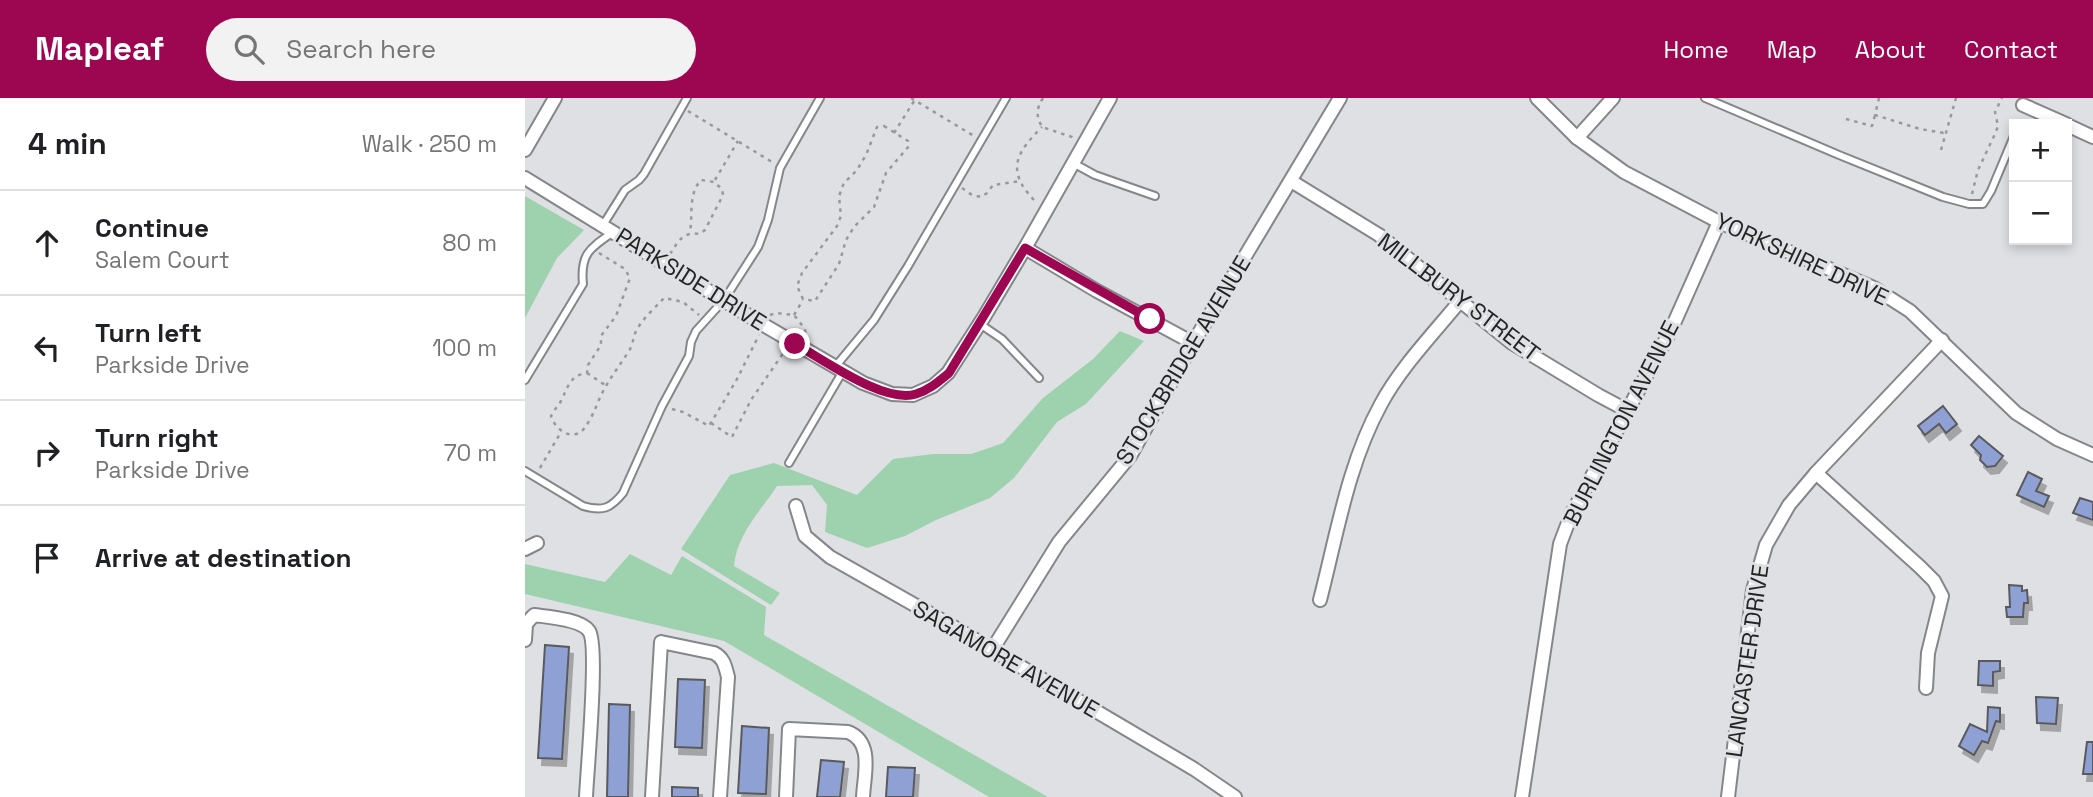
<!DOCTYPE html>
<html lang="en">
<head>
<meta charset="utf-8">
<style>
	:root { --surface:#fff; --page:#f2f2f2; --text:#202124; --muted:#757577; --line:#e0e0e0; --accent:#9d0651 }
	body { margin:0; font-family:"Space Grotesk",sans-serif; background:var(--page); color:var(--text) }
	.controls { position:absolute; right:21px; top:21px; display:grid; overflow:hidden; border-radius:0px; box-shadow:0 4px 10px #0003 }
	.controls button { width:63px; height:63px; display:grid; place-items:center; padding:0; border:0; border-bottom:2px solid var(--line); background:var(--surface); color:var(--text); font:35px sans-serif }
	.stop { position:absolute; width:21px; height:21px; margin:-16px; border:5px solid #9d0651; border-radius:50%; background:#fff }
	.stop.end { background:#9d0651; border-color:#fff; box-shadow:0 2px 7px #0008 }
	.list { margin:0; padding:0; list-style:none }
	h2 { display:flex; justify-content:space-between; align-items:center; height:91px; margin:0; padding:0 28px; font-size:30px }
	h2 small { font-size:23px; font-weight:400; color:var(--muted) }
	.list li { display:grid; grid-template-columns:46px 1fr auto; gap:21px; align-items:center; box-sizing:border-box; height:105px; padding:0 28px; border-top:2px solid var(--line) }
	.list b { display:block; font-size:26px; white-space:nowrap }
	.list p { margin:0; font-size:23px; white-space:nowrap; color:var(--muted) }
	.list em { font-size:23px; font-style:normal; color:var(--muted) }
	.icon { flex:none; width:38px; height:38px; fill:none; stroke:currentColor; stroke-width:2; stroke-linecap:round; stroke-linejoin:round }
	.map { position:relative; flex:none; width:1568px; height:699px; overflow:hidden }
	header { display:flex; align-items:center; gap:42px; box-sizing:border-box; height:98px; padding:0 35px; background:var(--accent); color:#fff }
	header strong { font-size:33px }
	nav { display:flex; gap:38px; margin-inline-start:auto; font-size:24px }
	.search { width:490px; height:63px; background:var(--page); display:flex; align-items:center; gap:18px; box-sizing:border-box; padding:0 24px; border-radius:38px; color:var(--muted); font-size:26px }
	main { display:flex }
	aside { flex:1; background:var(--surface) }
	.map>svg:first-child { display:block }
	.green { fill:#9ed2af }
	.building { fill:#8fa0d5; stroke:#595a5d; stroke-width:2; filter:url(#shadow) }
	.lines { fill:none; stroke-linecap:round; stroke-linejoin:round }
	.lane-casing { stroke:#858689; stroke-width:10 }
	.street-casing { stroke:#858689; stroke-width:16 }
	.path { stroke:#98999b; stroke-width:2.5; stroke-dasharray:3.5 5; stroke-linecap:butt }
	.lane { stroke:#fff; stroke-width:6 }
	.street { stroke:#fff; stroke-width:12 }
	.route { stroke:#9d0651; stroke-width:9 }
	.labels { text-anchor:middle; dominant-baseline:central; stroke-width:6; stroke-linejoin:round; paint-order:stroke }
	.street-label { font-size:23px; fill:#242425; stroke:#dfe0e3 }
</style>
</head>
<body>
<header>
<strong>Mapleaf</strong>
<div class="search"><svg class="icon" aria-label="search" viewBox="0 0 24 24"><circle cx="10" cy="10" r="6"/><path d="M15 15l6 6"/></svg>Search here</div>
<nav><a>Home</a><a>Map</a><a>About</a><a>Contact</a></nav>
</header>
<main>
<aside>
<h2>4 min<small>Walk · 250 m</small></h2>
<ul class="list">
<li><svg class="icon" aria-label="ahead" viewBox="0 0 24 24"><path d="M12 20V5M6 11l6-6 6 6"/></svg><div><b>Continue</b><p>Salem Court</p></div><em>80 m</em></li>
<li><svg class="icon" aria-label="left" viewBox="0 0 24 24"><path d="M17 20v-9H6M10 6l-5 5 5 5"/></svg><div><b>Turn left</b><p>Parkside Drive</p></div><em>100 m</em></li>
<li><svg class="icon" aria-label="right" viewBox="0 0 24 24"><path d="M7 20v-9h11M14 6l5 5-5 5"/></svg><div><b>Turn right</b><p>Parkside Drive</p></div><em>70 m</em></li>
<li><svg class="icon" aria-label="arrive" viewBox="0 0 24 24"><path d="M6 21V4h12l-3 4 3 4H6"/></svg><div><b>Arrive at destination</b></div></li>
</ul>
</aside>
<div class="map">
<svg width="1568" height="699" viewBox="0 0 1568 699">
	<defs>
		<filter id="shadow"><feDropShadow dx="4" dy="7" stdDeviation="0" flood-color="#0004"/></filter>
	</defs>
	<rect width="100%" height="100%" fill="#dfe0e3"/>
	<g class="green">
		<polygon points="0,98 59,132 32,160 0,220"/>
		<path d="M595,233L619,243L561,306L532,324L489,380L465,400L411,422L380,438L342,450L300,434L302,407L287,387L252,388C235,414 212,436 209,468L255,495L246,507L156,451L205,377L249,365L332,397L368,361L408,356H446L478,345L518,300L568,261Z"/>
		<polygon points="105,456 146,477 157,458 241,509 239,537 523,699 464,699 199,543 0,496 0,466 80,484"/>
	</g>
	<g class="building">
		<polygon points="1418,308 1432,326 1421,335 1414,326 1400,337 1393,328"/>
		<polygon points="1454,338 1478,358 1470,368 1462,369 1455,362 1456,357 1446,347"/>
		<polygon points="1503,374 1517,381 1511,393 1524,398 1519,409 1492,397"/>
		<polygon points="1555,400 1568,404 1568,422 1548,415"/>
		<polygon points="1484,487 1497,488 1497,493 1502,492 1503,505 1499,505 1498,519 1482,519 1481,509 1485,509"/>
		<polygon points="20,547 44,549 37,661 13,660"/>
		<polygon points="1454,563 1475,563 1475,573 1468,574 1468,588 1453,587"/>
		<polygon points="153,581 180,582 177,650 150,649"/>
		<polygon points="1511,599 1533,600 1531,626 1512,625"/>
		<polygon points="84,606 105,607 103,699 82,699"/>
		<polygon points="1463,609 1475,610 1475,624 1471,623 1463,645 1457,643 1449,657 1434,648 1445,626 1462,634"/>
		<polygon points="217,628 244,630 241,696 213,695"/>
		<polygon points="1562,644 1568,644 1568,676 1558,676"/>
		<polygon points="296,662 319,664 315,699 292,699"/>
		<polygon points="363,669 390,670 388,699 361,699"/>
		<polygon points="147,689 173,690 173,699 147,699"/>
	</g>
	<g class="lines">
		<defs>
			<g id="lane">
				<polyline points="1180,0 1314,57 1418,99 1444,106 1458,106 1466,93 1489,38"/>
				<polyline points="548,65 570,77 630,98"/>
				<polyline points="78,127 100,92 114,82 119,76 162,0"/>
				<polyline points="455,226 477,241 514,280"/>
				<polyline points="310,269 349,222 383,168 481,0"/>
				<path d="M0,282L58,186C55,156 65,150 87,135"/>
				<polyline points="264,365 318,273"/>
				<path d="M0,373L58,408C78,414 86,410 98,395L137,308L164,258L166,244L171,233L199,202L233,149L243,122L255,70L295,0"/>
			</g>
			<g id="street">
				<polyline points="1012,0 1052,40 1099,74 1194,124 1349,190 1385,213 1491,315 1532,341 1568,357"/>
				<polyline points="1498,7 1541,26"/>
				<polyline points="1542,27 1568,39"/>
				<polyline points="1052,40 1088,0"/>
				<polyline points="0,52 30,0"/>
				<polyline points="0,80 237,226 338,285 367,296 388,297 408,288 423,275 459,219 500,150 585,0"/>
				<polyline points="766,83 854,137 987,245 1073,297 1103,313"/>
				<polyline points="500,150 572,193 668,245"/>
				<polyline points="1291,375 1395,469 1409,483 1417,498 1403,555 1401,590"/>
				<polyline points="271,408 280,438 305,459 432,531 669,671 710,699"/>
				<polyline points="0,451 12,445"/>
				<path d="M795,502C812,436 823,366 856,306C875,270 909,235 935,203"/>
				<path d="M0,542L1,526L9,517C23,519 56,521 64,533C74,547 62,674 61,699"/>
				<polyline points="467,552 534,444 605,358 668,245 815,0"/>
				<path d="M127,699L136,544L189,555C199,560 200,568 203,579L195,699"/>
				<path d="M261,699L264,631L323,634C349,644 339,677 338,699"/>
				<polyline points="997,699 1035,446 1046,417 1146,232 1194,124"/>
				<polyline points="1203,699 1228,492 1241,447 1264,407 1291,375 1417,242"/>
			</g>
		</defs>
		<use href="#lane" class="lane-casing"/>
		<use href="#street" class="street-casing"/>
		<g class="path">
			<polyline points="386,0 449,38"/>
			<path d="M518,0C511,11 511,18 517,29L550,40"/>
			<polyline points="1354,0 1350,17 1395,31 1419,35"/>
			<polyline points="163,13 247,64"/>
			<polyline points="1321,21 1347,28 1350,17"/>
			<polygon points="359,28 383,43 384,48 361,75 349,109 329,129 321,142 314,166 290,203 278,201 272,188 277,175 312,128 316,118 314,99 316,92 319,85 332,72 341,57 352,29"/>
			<polyline points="369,35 391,0"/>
			<polyline points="1416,52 1431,0"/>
			<polyline points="190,82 213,43"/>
			<polyline points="437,90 447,97 456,99 462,95 468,87 495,83"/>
			<polyline points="1447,96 1453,72 1470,36 1473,28 1470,14 1477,0"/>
			<path d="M509,102C480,72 492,54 517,29"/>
			<path d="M74,155L100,171L105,180L91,218L76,238V247L63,267L62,275C45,277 43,289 36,303C33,308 29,312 26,318C29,328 41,341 54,335C61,332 70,312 73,304C81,285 93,270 104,253C108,246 108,240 111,233C118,220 130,210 139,200L158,204L174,217"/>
			<path d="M145,156C153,144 158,133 174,136L180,132L198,97L197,91L189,84L176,82C163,96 168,117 165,134"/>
			<polyline points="245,217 251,215 269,217 280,231 281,239"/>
			<polyline points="269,217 278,202"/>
			<polyline points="62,275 80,287"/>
			<polyline points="147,311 158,314 184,328 211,283 234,237"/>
			<polyline points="186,325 207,339 226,302 259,254"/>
			<polyline points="15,370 36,334"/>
		</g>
		<use href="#lane" class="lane"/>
		<use href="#street" class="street"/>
	</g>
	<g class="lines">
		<path class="route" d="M270,246C298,261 359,306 391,296C404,292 413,284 424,275L500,150L625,221"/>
	</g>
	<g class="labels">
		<g class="street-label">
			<text transform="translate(1277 161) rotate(25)">YORKSHIRE DRIVE</text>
			<text transform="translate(166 181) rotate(32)">PARKSIDE DRIVE</text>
			<text transform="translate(934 199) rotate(37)">MILLBURY STREET</text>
			<text transform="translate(658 262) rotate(-59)">STOCKBRIDGE AVENUE</text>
			<text transform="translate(1096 325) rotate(-63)">BURLINGTON AVENUE</text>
			<text transform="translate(481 561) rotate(30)">SAGAMORE AVENUE</text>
			<text transform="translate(1222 563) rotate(-82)">LANCASTER DRIVE</text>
		</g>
	</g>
</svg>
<div class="controls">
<button>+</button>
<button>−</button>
</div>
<div class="stop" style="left:625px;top:221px"></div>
<div class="stop end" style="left:270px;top:246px"></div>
</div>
</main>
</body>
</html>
